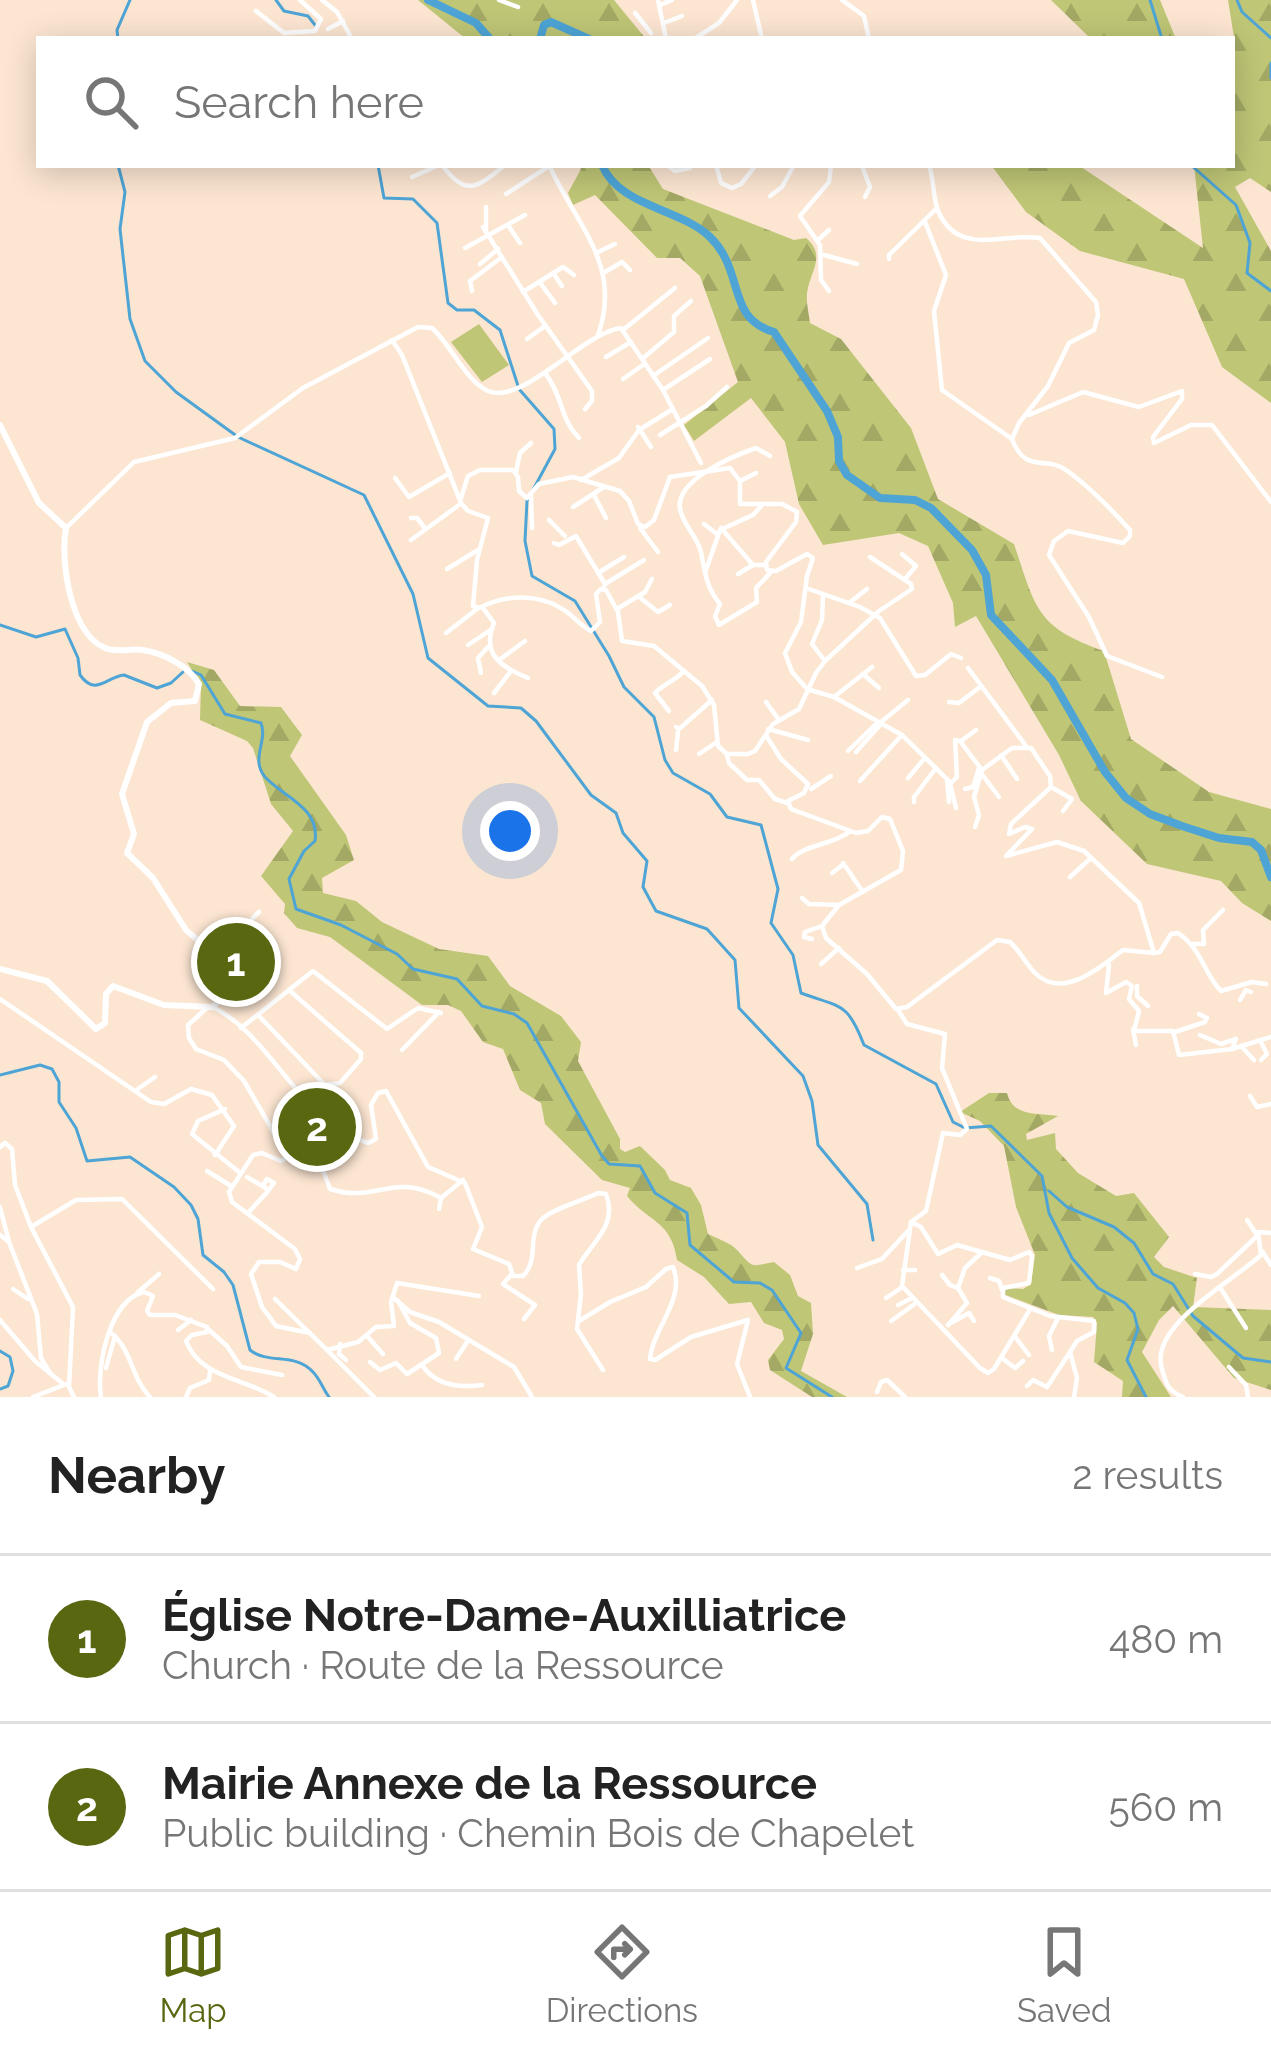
<!DOCTYPE html>
<html lang="en">
<head>
<meta charset="utf-8">
<style>
	:root { --surface:#fff; --page:#f6f6f6; --text:#222; --muted:#767676; --line:#e0e0e0; --accent:#586710 }
	body { margin:0; font-family:Raleway,sans-serif; background:var(--page); color:var(--text) }
	.you { position:absolute; left:510px; top:831px; width:42px; height:42px; margin:-30px; border:9px solid #fff; border-radius:50%; background:#1a73e8; box-shadow:0 0 0 18px #1a73e833 }
	.badge { display:grid; place-items:center; width:78px; height:78px; border-radius:50%; background:var(--accent); color:#fff; font-size:39px; font-weight:700 }
	.pin { position:absolute; translate:-50% -50%; border:6px solid #fff; box-shadow:0 3px 12px #0006 }
	.list { margin:0; padding:0; list-style:none }
	h2 { display:flex; justify-content:space-between; align-items:center; height:156px; margin:0; padding:0 48px; font-size:51px }
	h2 small { font-size:39px; font-weight:400; color:var(--muted) }
	.list li { display:grid; grid-template-columns:78px 1fr auto; gap:36px; align-items:center; box-sizing:border-box; height:168px; padding:0 48px; border-top:3px solid var(--line) }
	.list b { display:block; font-size:45px; white-space:nowrap }
	.list p { margin:0; font-size:39px; white-space:nowrap; color:var(--muted) }
	.list em { font-size:39px; font-style:normal; color:var(--muted) }
	.icon { flex:none; width:66px; height:66px; fill:none; stroke:currentColor; stroke-width:2; stroke-linecap:round; stroke-linejoin:round }
	.map { position:relative; flex:none; width:1271px; height:1397px; overflow:hidden }
	.search { position:absolute; background:var(--surface); box-shadow:0 6px 30px #0003; left:36px; right:36px; top:36px; height:132px; display:flex; align-items:center; gap:30px; box-sizing:border-box; padding:0 42px; border-radius:0px; color:var(--muted); font-size:45px }
	.sheet { height:492px; background:var(--surface) }
	nav { display:flex; justify-content:space-around; align-items:center; box-sizing:border-box; height:168px; border-top:3px solid var(--line); background:var(--surface); font-size:33px; color:var(--muted) }
	nav a { display:grid; justify-items:center; gap:6px }
	nav .on { color:var(--accent) }
	.map>svg:first-child { display:block }
	.grass { fill:#bfc676 }
	.forest { fill:url(#forest-firs) }
	.lines { fill:none; stroke-linecap:round; stroke-linejoin:round }
	.stream { stroke:#4da4d5; stroke-width:3 }
	.river { stroke:#4da4d5; stroke-width:8 }
	.minor { stroke:#fff; stroke-width:4.5 }
	.tertiary { stroke:#fff; stroke-width:6 }
</style>
</head>
<body>
<div class="map">
<svg width="1271" height="1397" viewBox="0 0 1271 1397">
	<defs>
		<pattern id="forest-firs" width="22" height="20" patternUnits="userSpaceOnUse" patternTransform="scale(3)"><rect width="22" height="20" fill="#bfc676"/><path d="M5 1l3.5 6h-7zM16 11l3.5 6h-7z" fill="#a3a964"/></pattern>
	</defs>
	<rect width="100%" height="100%" fill="#fce6d2"/>
	<polygon class="grass" points="479,324 509,365 482,382 451,342"/>
	<g class="forest">
		<polygon points="418,0 614,0 646,39 466,39"/>
		<polygon points="1051,0 1160,0 1176,39 1091,39"/>
		<polygon points="1228,0 1271,0 1271,192 1250,178 1235,187 1271,251 1271,403 1222,367 1184,279 1080,251 1026,212 991,165 1078,165 1203,248 1194,165 1232,165 1235,44"/>
		<path d="M578,165H648L663,189L794,240L806,238C827,256 810,271 807,293C806,302 809,314 810,323L841,339L911,428L938,499L1014,544C1036,609 1036,627 1104,651L1131,739L1209,792L1271,809V921L1242,903L1221,881L1147,864L1081,801L1059,755L976,616L955,627L953,603L928,546L899,533L823,545L799,504L785,442L751,398L694,441L684,425L738,382L700,276L680,258H657L595,195L573,205L568,193L581,169Z"/>
		<path d="M187,662L214,670L240,706L281,707L302,735L290,756L346,835L354,860L322,878L323,893L356,901L382,922L439,949L488,956L510,986L561,1016L581,1042L578,1061L620,1139V1149L625,1152L640,1146L665,1170L670,1180L691,1188L701,1205L708,1234C716,1238 731,1243 737,1250C754,1268 748,1267 774,1262L790,1275L798,1296L811,1303L813,1334L801,1371L847,1397H812L770,1370L768,1360L784,1339L782,1330L764,1323L751,1302L729,1304L704,1277L677,1260C671,1220 649,1223 627,1196L630,1188L602,1180L545,1124L541,1103L520,1090L503,1049L483,1042L461,1011L448,1005H422L330,937L297,928L284,913L285,904L261,876L293,831L271,804L253,748L247,741L200,720L201,685Z"/>
		<path d="M989,1093H1007C1013,1117 1036,1113 1058,1116L1026,1134L1027,1140L1055,1133L1056,1149L1078,1173L1116,1196L1134,1193L1169,1237L1154,1257L1164,1267L1197,1278L1193,1307L1271,1310V1390L1234,1378L1173,1306L1159,1320L1142,1352L1171,1397H1122L1123,1381L1094,1362L1097,1323L1093,1317L1059,1315L1003,1294L1007,1288L1023,1289L1031,1284L1035,1255L1016,1207L1004,1146L980,1121L960,1112Z"/>
	</g>
	<g class="lines">
		<g class="stream">
			<polyline points="276,0 284,11 308,16 315,25"/>
			<polyline points="1150,0 1162,39"/>
			<polyline points="1237,0 1242,12 1271,38"/>
			<polyline points="118,39 117,30 130,0"/>
			<polyline points="1271,63 1271,78"/>
			<polyline points="118,165 125,192 120,229 130,319 145,361 176,392 238,437 364,495 413,594 428,658 488,706 521,708 536,721 591,795 616,813 623,833 647,861 643,887 656,911 707,929 735,960 739,1008 803,1076 812,1101 818,1145 867,1204 873,1240"/>
			<path d="M378,165L384,198L413,199L437,223L448,303L457,310H474L500,330L519,389L554,429L555,449L527,501L525,541L532,576L575,601L609,656L624,687L654,717L665,760L673,773L710,794L727,817L761,825L778,889L771,923L793,955L801,993C841,1008 847,1001 864,1045L936,1084L953,1122L965,1128L991,1126L1042,1176L1049,1213L1072,1258L1098,1288L1125,1303L1134,1313L1138,1329L1127,1360L1146,1397"/>
			<polyline points="1191,165 1236,205 1250,243 1247,273 1271,291"/>
			<path d="M0,625L36,637L65,629L78,658L80,675C96,697 106,677 124,675L157,688L171,683L183,672"/>
			<path d="M192,671L201,675L225,714L261,723C268,741 250,759 265,777C283,797 320,807 315,841L304,851L289,879L296,909L341,925L397,954L413,969L457,979L482,1006L514,1014L527,1023L602,1156L609,1164L640,1166L655,1193L687,1213L690,1245L734,1282L760,1283L772,1290L801,1333L786,1368L832,1397"/>
			<path d="M0,1075L40,1065L52,1069L59,1082V1102L76,1128L87,1161L130,1157L174,1187L191,1205L198,1219L203,1255L224,1272L233,1285L250,1350C269,1365 295,1352 313,1372C320,1379 323,1389 329,1397"/>
			<polyline points="1049,1191 1067,1207 1114,1227 1134,1243 1153,1274 1173,1284 1193,1316 1243,1358 1271,1362"/>
			<polyline points="0,1351 10,1357 13,1371 8,1386 0,1389"/>
		</g>
		<g class="river">
			<polyline points="428,0 476,23 490,39"/>
			<polyline points="540,39 544,25 551,22 589,39"/>
			<path d="M602,165C619,206 678,208 709,236C746,271 725,318 774,332L827,411L838,437L839,461L847,475L880,498L915,500L931,508L972,550L986,575L991,615L1052,680L1105,772L1126,798L1150,814L1182,826L1219,838L1252,842L1261,850L1271,877"/>
		</g>
		<g class="minor">
			<polyline points="322,0 337,12 352,39"/>
			<polyline points="499,0 518,7"/>
			<polyline points="658,0 666,39"/>
			<polyline points="753,0 762,39"/>
			<polyline points="842,0 864,16 869,39"/>
			<polyline points="660,5 672,0"/>
			<polyline points="256,11 284,33 315,31 321,19 300,0"/>
			<polyline points="635,13 651,33"/>
			<polyline points="664,23 682,16"/>
			<polyline points="328,29 343,21"/>
			<polyline points="694,39 719,23 737,0"/>
			<path d="M442,165C466,198 478,187 505,165"/>
			<path d="M549,165C576,225 623,265 598,335"/>
			<polyline points="667,165 675,171 690,168"/>
			<polyline points="716,165 721,183 732,188 741,184 756,165"/>
			<path d="M929,165C934,180 933,198 938,211C959,258 1003,232 1040,238L1096,302L1098,315L1094,330L1069,343L1048,386L1019,423L1012,439C1026,475 1045,455 1066,470C1089,486 1111,509 1130,530V536L1123,543L1068,531L1054,541L1049,555L1089,617L1107,656L1162,677"/>
			<polyline points="862,166 870,187 865,197"/>
			<polyline points="412,177 439,165"/>
			<polyline points="506,194 549,166"/>
			<polyline points="770,196 782,187 794,165"/>
			<polyline points="925,222 946,275 934,311 942,390 1012,439"/>
			<polyline points="508,225 520,243"/>
			<polyline points="483,227 538,315 592,391 592,401 585,409"/>
			<polyline points="486,230 486,207"/>
			<polyline points="818,240 829,230"/>
			<polyline points="465,248 525,215"/>
			<polyline points="596,253 615,244"/>
			<polyline points="824,255 857,264"/>
			<polyline points="889,259 889,255 937,208"/>
			<polyline points="480,264 498,249"/>
			<polyline points="605,272 622,262 630,270"/>
			<polyline points="553,273 562,286"/>
			<polyline points="541,284 555,303"/>
			<polyline points="472,291 470,281 502,257"/>
			<polyline points="829,291 821,280 820,245 800,216 829,182 831,165"/>
			<polyline points="523,292 563,267 574,275"/>
			<polyline points="623,330 675,288"/>
			<polyline points="527,339 545,326"/>
			<path d="M392,340L402,355L461,503L468,511L488,518L477,560L473,606L479,608C506,594 541,593 567,612C576,619 581,626 591,631L600,622L596,594L601,589L606,590L618,612L622,641L654,646L702,686L714,705L718,746L727,754H748L755,751L773,724L799,709L816,673L825,661L879,611L912,589L911,584L870,557"/>
			<polyline points="606,357 631,342"/>
			<polyline points="642,359 674,332 674,316 691,301"/>
			<path d="M545,373C563,396 560,419 579,438"/>
			<polyline points="653,376 708,338"/>
			<polyline points="623,379 643,365"/>
			<polyline points="663,390 710,359"/>
			<polyline points="1029,415 1083,392 1139,407 1182,391 1182,399 1153,437 1154,443 1191,425 1212,425 1271,502"/>
			<polyline points="638,427 651,447"/>
			<polyline points="660,435 706,406 727,387"/>
			<path d="M770,456L756,448C733,456 675,480 680,509C683,525 697,536 701,552C705,572 706,587 720,604L715,616L719,625L757,602L756,588L771,572"/>
			<polyline points="516,472 520,453 531,443"/>
			<polyline points="395,478 409,497 450,473"/>
			<polyline points="581,480 619,458 639,430 673,409"/>
			<polyline points="740,481 756,473"/>
			<polyline points="531,496 532,528"/>
			<polyline points="595,497 606,518"/>
			<polyline points="461,498 468,476 480,470 513,470 518,477 519,491 527,498 539,484 573,477 620,491 629,501 638,524 645,527 654,520 670,477 730,468 740,481 740,504 782,504 797,512 796,522 766,562 767,570 776,571 807,554 813,558 807,576 801,622 785,653 792,672 808,690"/>
			<polyline points="573,507 604,487"/>
			<polyline points="411,518 417,518 424,527"/>
			<polyline points="549,520 565,536"/>
			<polyline points="704,524 717,534"/>
			<path d="M66,528L134,462L235,438L303,388L418,327L432,328C451,345 465,380 488,391C522,406 582,333 621,328L663,390L701,463"/>
			<polyline points="640,528 658,552"/>
			<polyline points="721,528 753,565"/>
			<polyline points="411,540 459,505"/>
			<polyline points="554,543 559,545 576,536 605,584 603,589"/>
			<polyline points="902,554 916,566 905,579"/>
			<polyline points="447,569 478,550"/>
			<polyline points="598,573 624,557"/>
			<polyline points="705,573 720,530 753,515 762,505"/>
			<polyline points="738,574 753,565 765,565"/>
			<polyline points="605,584 644,560"/>
			<polyline points="806,588 860,607 880,618 916,676 925,675 951,654 961,658"/>
			<polyline points="638,596 658,612 670,605"/>
			<polyline points="823,596 822,620 812,644 825,661"/>
			<polyline points="849,603 867,589"/>
			<path d="M483,608L494,623C481,654 501,667 528,678"/>
			<polyline points="617,609 645,592 652,579"/>
			<polyline points="446,633 477,609"/>
			<polyline points="468,645 492,629"/>
			<polyline points="499,660 525,641"/>
			<polyline points="968,668 1026,746"/>
			<polyline points="481,673 478,658 488,647"/>
			<polyline points="863,674 879,688"/>
			<polyline points="810,690 834,697 902,735 951,783 957,777 955,740 960,741 982,770 1012,748 1031,748 1050,776 1051,787 1011,824 1009,834 1025,827 1032,829 1006,856 1057,842 1084,851 1139,903 1154,953"/>
			<polyline points="494,693 511,671"/>
			<polyline points="834,697 872,667"/>
			<polyline points="766,702 779,720"/>
			<polyline points="949,702 959,703 980,687"/>
			<path d="M669,711L655,693C660,686 674,682 684,671"/>
			<polyline points="881,722 908,700"/>
			<polyline points="676,727 679,729 712,700"/>
			<polyline points="768,729 808,740"/>
			<path d="M767,737L781,759L808,784L804,793L788,801L791,809L856,833L868,831L882,817L890,819L903,851L901,870L839,905L822,926L826,938L867,974L896,1009L907,1007L997,940L1010,942C1020,951 1026,964 1035,973C1063,1001 1102,966 1123,950L1154,953"/>
			<polyline points="961,741 976,730"/>
			<polyline points="676,750 678,732"/>
			<polyline points="848,751 878,722"/>
			<polyline points="856,752 880,725"/>
			<polyline points="699,754 717,742"/>
			<polyline points="727,755 729,763 747,780 759,780 775,799 787,803"/>
			<polyline points="1001,755 1017,779"/>
			<polyline points="981,773 999,797"/>
			<polyline points="908,778 924,759"/>
			<polyline points="947,779 949,802"/>
			<polyline points="860,781 900,737"/>
			<polyline points="950,784 956,808"/>
			<polyline points="1051,787 1072,799 1063,811"/>
			<polyline points="811,789 831,776"/>
			<polyline points="965,789 973,787 979,768"/>
			<polyline points="914,802 914,797 936,768"/>
			<polyline points="975,827 979,815 974,797 982,770"/>
			<path d="M792,859C805,844 833,845 849,832"/>
			<polyline points="843,863 863,892"/>
			<polyline points="832,873 844,864"/>
			<polyline points="1070,877 1091,858"/>
			<polyline points="802,898 809,904 839,905"/>
			<polyline points="812,939 804,937 805,932 822,926"/>
			<polyline points="199,941 216,927"/>
			<polyline points="1191,944 1204,944 1203,930 1223,910"/>
			<path d="M1154,953L1160,952L1171,934L1178,933C1202,949 1204,974 1221,991L1252,982L1266,984"/>
			<polyline points="212,959 259,912"/>
			<polyline points="821,964 839,948"/>
			<polyline points="1109,965 1106,993 1126,982 1132,986 1129,999 1139,1011 1134,1031 1173,1031 1179,1055 1232,1049 1271,1037"/>
			<polyline points="1137,986 1137,996 1148,1006"/>
			<polyline points="0,999 151,1102 164,1104 191,1089 212,1095 234,1126 215,1155"/>
			<polyline points="1240,1000 1246,990 1251,992"/>
			<polyline points="208,1007 188,1025 189,1038 196,1049 224,1060 244,1081 288,1157 281,1161 262,1153 253,1155 229,1192 232,1202 295,1249 300,1259 296,1269 280,1262 259,1262 251,1274 262,1307 276,1326 310,1333"/>
			<path d="M213,1007C274,1038 299,1122 368,1143L376,1139L371,1105L378,1093L386,1091L428,1167L465,1183L482,1227L473,1249L509,1264L513,1276H523C540,1259 526,1236 542,1219C550,1210 584,1200 598,1193L606,1194C618,1225 593,1241 579,1265L581,1294L577,1329L603,1370"/>
			<polyline points="898,1010 907,1024 945,1034 942,1068 967,1129 960,1135 943,1133 926,1211 911,1222"/>
			<polyline points="259,1016 325,1085 340,1083 361,1059 361,1053 290,991"/>
			<polyline points="241,1028 313,971 387,1029 418,1008 441,1013"/>
			<polyline points="1133,1029 1136,1045"/>
			<polyline points="1175,1032 1205,1022 1207,1018 1199,1014"/>
			<polyline points="1200,1035 1221,1044 1236,1039 1232,1049"/>
			<polyline points="1260,1040 1267,1054 1261,1060"/>
			<polyline points="1241,1046 1254,1060"/>
			<polyline points="402,1050 439,1012"/>
			<polyline points="135,1091 155,1077"/>
			<polyline points="1250,1096 1257,1107 1271,1104"/>
			<polyline points="225,1109 198,1121 192,1134 239,1172"/>
			<path d="M344,1133L325,1130L312,1140L330,1189C377,1204 392,1171 441,1198"/>
			<polyline points="0,1147 5,1143 12,1149 15,1185 31,1227 73,1307 69,1387 74,1397"/>
			<polyline points="207,1171 231,1186"/>
			<polyline points="247,1177 264,1187"/>
			<polygon points="267,1179 274,1183 268,1191 263,1185"/>
			<polyline points="0,1207 9,1242"/>
			<polyline points="439,1209 441,1198 463,1180"/>
			<polyline points="248,1213 268,1191"/>
			<polyline points="1247,1220 1257,1235"/>
			<polyline points="911,1222 921,1227 938,1254 957,1245 1010,1260 1029,1252 1032,1256 1029,1283 1003,1288 1003,1297 1050,1316 1094,1321 1094,1332 1077,1341 1070,1352 1077,1378 1074,1397"/>
			<polyline points="911,1222 902,1286 980,1368 988,1373 994,1369 1029,1311"/>
			<polyline points="31,1227 76,1200 122,1199 213,1289"/>
			<polyline points="0,1235 9,1242 37,1314 41,1358 50,1373"/>
			<polyline points="1262,1251 1271,1265"/>
			<polyline points="857,1268 882,1259 908,1231"/>
			<polyline points="903,1270 915,1270"/>
			<polyline points="512,1274 503,1284 535,1305 524,1319"/>
			<polyline points="1195,1274 1211,1277 1217,1274 1256,1237"/>
			<polyline points="942,1275 950,1285 958,1288"/>
			<polyline points="990,1278 999,1281 1002,1290"/>
			<polyline points="13,1289 28,1299"/>
			<polyline points="1221,1289 1246,1328"/>
			<polyline points="137,1293 159,1274"/>
			<polyline points="886,1298 901,1288"/>
			<polyline points="275,1299 327,1350 358,1342 376,1327 394,1326 391,1302 397,1283 479,1296"/>
			<polyline points="395,1299 410,1312 439,1322 514,1367 532,1397"/>
			<polyline points="898,1305 912,1298"/>
			<polyline points="0,1320 35,1361 62,1383"/>
			<path d="M579,1321L610,1302L646,1287L666,1269L673,1267C686,1300 653,1327 650,1359L655,1360L691,1337L748,1320L737,1364L750,1397"/>
			<polyline points="891,1321 916,1303"/>
			<polyline points="949,1324 969,1313 974,1321"/>
			<polyline points="948,1325 967,1303 958,1288 965,1268 980,1254"/>
			<polyline points="178,1330 191,1320"/>
			<polyline points="209,1330 227,1346 241,1367 282,1375"/>
			<path d="M111,1333C132,1349 131,1378 150,1397"/>
			<polyline points="367,1336 383,1354"/>
			<polyline points="1016,1338 1029,1355"/>
			<polyline points="340,1344 339,1354 346,1360"/>
			<polyline points="327,1350 374,1397"/>
			<polyline points="1052,1350 1049,1336 1058,1318"/>
			<polyline points="1002,1358 1015,1368 1023,1361"/>
			<polyline points="456,1359 467,1342"/>
			<polyline points="370,1362 380,1370 396,1363 407,1374 439,1353 436,1338 410,1323 398,1301"/>
			<path d="M422,1365C435,1385 459,1388 482,1385"/>
			<polyline points="1229,1367 1246,1385 1248,1397"/>
			<polyline points="106,1368 115,1336"/>
			<polyline points="1027,1386 1033,1380 1047,1387 1070,1352"/>
			<polyline points="877,1392 881,1382 887,1380 905,1397"/>
			<polyline points="33,1397 69,1383"/>
			<path d="M101,1397C96,1366 110,1299 144,1292L153,1296L147,1311L150,1315H175L207,1327V1332L192,1335L186,1341C200,1378 245,1378 274,1397"/>
			<polyline points="186,1397 190,1388 209,1380 210,1371"/>
			<path d="M1183,1397C1168,1391 1166,1384 1162,1369C1148,1326 1233,1281 1261,1255L1258,1232L1271,1233"/>
		</g>
		<path class="tertiary" d="M0,425L39,503L66,528C60,560 70,633 105,648C116,653 131,648 143,650C163,653 189,666 199,684L195,701L171,703L147,722L122,794L134,834L127,853L153,878L186,930L208,949L225,992L213,1007L164,1005L113,986L106,994L105,1023L96,1029L47,981L0,969"/>
	</g>
</svg>
<div class="you"></div>
<div class="pin badge" style="left:236px;top:962px">1</div>
<div class="pin badge" style="left:317px;top:1127px">2</div>
<div class="search"><svg class="icon" aria-label="search" viewBox="0 0 24 24"><circle cx="10" cy="10" r="6"/><path d="M15 15l6 6"/></svg>Search here</div>
</div>
<section class="sheet">
<h2>Nearby<small>2 results</small></h2>
<ul class="list">
<li><span class="badge">1</span><div><b>Église Notre-Dame-Auxilliatrice</b><p>Church · Route de la Ressource</p></div><em>480 m</em></li>
<li><span class="badge">2</span><div><b>Mairie Annexe de la Ressource</b><p>Public building · Chemin Bois de Chapelet</p></div><em>560 m</em></li>
</ul>
</section>
<nav>
<a class="on"><svg class="icon" aria-label="map" viewBox="0 0 24 24"><path d="M3 6l6-2 6 2 6-2v14l-6 2-6-2-6 2zM9 4v14M15 6v14"/></svg>Map</a>
<a><svg class="icon" aria-label="directions" viewBox="0 0 24 24"><path d="M12 3l9 9-9 9-9-9zM9 14v-3h6M13 9l2 2-2 2"/></svg>Directions</a>
<a><svg class="icon" aria-label="saved" viewBox="0 0 24 24"><path d="M7 4h10v16l-5-4-5 4z"/></svg>Saved</a>
</nav>
</body>
</html>
